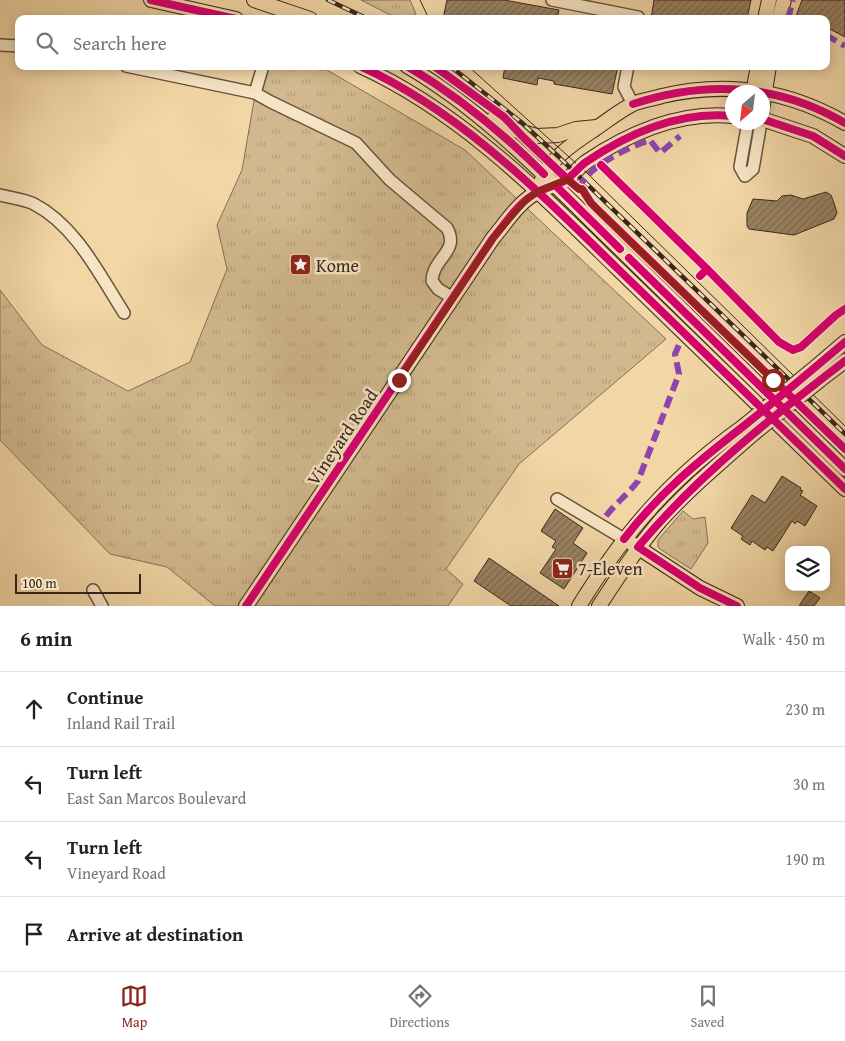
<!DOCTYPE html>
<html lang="en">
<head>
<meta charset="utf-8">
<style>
	:root { --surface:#fff; --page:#f6f6f6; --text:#222; --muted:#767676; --line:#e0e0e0; --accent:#8f2418 }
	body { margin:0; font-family:"Gentium Book Plus",serif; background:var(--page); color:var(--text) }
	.controls { position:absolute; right:15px; bottom:15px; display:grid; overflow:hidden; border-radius:10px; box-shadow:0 2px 12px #0003 }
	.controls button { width:45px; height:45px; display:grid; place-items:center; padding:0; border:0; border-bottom:1px solid var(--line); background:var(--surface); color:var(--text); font:25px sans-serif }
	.compass { position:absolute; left:725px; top:85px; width:45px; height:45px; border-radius:50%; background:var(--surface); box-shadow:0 2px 12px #0003; rotate:208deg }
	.scale { position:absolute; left:15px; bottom:12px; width:126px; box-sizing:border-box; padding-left:5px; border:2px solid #382719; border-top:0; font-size:14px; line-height:18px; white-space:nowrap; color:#382719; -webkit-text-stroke:4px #f7e4c5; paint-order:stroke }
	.stop { position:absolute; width:15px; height:15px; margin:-11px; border:4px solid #8f2418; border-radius:50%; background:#fff }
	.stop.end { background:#8f2418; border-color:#fff; box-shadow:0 1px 5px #0008 }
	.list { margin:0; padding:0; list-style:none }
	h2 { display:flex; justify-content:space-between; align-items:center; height:65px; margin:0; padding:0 20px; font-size:21px }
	h2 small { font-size:16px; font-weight:400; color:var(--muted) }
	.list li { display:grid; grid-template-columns:32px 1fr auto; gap:15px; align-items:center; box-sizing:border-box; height:75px; padding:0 20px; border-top:1px solid var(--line) }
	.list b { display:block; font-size:19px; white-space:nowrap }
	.list p { margin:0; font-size:16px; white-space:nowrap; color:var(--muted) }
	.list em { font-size:16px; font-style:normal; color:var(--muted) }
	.icon { flex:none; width:28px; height:28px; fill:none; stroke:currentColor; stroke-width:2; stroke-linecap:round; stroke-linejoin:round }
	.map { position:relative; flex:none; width:845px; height:606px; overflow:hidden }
	.search { position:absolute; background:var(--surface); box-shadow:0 2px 12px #0003; left:15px; right:15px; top:15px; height:55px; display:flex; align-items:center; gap:12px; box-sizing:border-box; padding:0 18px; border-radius:10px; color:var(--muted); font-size:19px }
	.sheet { height:365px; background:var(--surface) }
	nav { display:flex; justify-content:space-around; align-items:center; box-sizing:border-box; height:70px; border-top:1px solid var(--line); background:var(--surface); font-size:14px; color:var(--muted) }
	nav a { display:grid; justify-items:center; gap:2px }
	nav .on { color:var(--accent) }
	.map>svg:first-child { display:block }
	.grass { fill:url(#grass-tufts); stroke:#857054 }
	.building { fill:url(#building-hatch); stroke:#382719 }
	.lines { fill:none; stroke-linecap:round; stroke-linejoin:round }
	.minor-casing { stroke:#66533c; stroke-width:14 }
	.major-casing { stroke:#382719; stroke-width:16 }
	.minor { stroke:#f7e4c5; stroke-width:11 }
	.major { stroke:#f2d6a6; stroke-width:14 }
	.tram { stroke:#382719; stroke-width:1 }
	.rail-casing { stroke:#382719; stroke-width:4.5 }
	.rail { stroke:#f7e4c5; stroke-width:2.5; stroke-dasharray:8; stroke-linecap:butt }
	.major-bridge-casing { stroke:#382719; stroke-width:16; stroke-linecap:butt }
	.major-bridge { stroke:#f2d6a6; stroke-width:14 }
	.quiet { stroke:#8e44ad; stroke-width:6; stroke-dasharray:12 6; stroke-linecap:butt }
	.cycleway-casing { stroke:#f7e4c5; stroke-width:11 }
	.cycleway { stroke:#d6006c; stroke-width:8 }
	.route { stroke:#8f2418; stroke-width:6 }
	.labels { text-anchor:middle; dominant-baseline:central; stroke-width:5; stroke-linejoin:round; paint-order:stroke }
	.poi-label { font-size:18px; fill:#382719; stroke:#f7e4c5; text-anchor:start }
	.street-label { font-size:18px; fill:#382719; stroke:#f7e4c5 }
</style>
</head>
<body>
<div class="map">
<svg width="845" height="606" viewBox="0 0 845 606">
	<defs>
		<pattern id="grass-tufts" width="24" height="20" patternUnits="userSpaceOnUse" patternTransform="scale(1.25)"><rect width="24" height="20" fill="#d2b88e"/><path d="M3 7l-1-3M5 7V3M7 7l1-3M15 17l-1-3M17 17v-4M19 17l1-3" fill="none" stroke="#b59e7a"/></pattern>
		<pattern id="building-hatch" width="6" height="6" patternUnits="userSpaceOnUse" patternTransform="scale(1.25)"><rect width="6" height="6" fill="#998262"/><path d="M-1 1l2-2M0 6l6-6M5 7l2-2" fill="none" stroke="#7e6a50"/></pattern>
	</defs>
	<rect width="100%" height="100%" fill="#f2d6a6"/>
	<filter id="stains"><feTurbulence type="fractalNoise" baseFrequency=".004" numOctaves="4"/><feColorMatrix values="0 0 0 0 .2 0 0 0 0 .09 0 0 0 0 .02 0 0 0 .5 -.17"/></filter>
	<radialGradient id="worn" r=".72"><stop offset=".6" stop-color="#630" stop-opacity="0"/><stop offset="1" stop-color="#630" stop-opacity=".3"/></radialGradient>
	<g class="grass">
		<polygon points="361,0 410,0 416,14 407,19 398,19"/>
		<polygon points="260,66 320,66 465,150 666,339 519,464 446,569 463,584 448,606 215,606 167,567 110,554 0,440 0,290 42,345 128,391 190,362 227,269 217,225 242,170"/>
		<polygon points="683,511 693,519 705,517 708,543 691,569 660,549 658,547 658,540"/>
	</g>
	<g class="building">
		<polygon points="447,0 504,0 559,10 557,19 443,19"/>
		<polygon points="654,0 751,0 747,19 651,19"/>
		<polygon points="802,0 845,0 845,37 826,27 826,19 795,19"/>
		<polygon points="505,66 618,66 612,94 554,84 554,81 538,78 537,85 503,78"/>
		<polygon points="826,192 831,195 834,203 837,213 834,219 794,235 749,229 747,226 747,213 753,199 777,201 782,196 791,195 803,199"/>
		<polygon points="782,476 801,488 800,490 803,491 800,495 817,506 805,526 797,521 795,524 792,521 773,551 767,547 765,550 752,541 750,545 741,539 743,536 731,528 752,495 765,503"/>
		<polygon points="555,509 583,528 573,543 587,553 564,589 540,573 556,549 552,547 556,541 541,531"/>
		<polygon points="489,558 559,606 511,606 474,581"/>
		<polygon points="809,591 820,598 814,606 799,606"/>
	</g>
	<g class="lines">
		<defs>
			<g id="minor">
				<polyline points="552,0 638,17 638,19"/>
				<polyline points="0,45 19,46"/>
				<polyline points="126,66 255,93 263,66"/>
				<polyline points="628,66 624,87 633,104"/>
				<path d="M255,93L271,102L356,143L390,180L447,228C460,252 433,257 432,281L438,289L453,298"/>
				<polyline points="748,122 740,167 745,176 753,169 761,122"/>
				<path d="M0,195C11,198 24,199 34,204C76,226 99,274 124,313"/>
				<polyline points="557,499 624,539"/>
				<polyline points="93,590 102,606"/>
			</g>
			<g id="major">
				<polyline points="151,0 236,19"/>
				<polyline points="254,0 310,19"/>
				<polyline points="765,19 769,0"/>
				<polyline points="779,19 784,0"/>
				<path d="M360,66C461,112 539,192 617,268C693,341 769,415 845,489"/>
				<path d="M407,66C486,112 549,180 614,243C691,319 768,394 845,469"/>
				<polyline points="753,92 758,66"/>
				<polyline points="762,110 769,66"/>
				<polyline points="493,119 507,128 537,136 558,135 576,129 597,127"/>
				<polyline points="762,119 813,136 845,156"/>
				<path d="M541,182C550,158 574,143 595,129C607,121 619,111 633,104C642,100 652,99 662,96C726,81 788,90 845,123"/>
				<polyline points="811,371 845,342"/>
				<polyline points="820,380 845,361"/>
				<polyline points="631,543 700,588 737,606"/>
				<path d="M246,606L493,238C506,223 519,201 538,192C547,187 557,185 566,180C573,175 579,167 586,162C629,133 679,111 732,116"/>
				<path d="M579,606C626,530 671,478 744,426"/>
				<path d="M599,606C618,577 637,548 660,521C688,490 721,462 753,434"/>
			</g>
		</defs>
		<use href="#minor" class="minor-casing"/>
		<use href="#major" class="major-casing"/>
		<use href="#minor" class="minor"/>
		<use href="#major" class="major"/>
		<g class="tram">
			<polyline points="420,0 429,19"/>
			<polyline points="468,66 588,174 845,426"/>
		</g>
		<defs>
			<g id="rail">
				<polyline points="328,0 368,19"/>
				<polyline points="450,66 521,122 559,157 845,434"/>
			</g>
		</defs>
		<use href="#rail" class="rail-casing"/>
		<use href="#rail" class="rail"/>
		<defs>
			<g id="major-bridge">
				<polyline points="744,426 811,371"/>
				<polyline points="753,434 820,380"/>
			</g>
		</defs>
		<use href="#major-bridge" class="major-bridge-casing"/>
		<use href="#major-bridge" class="major-bridge"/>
		<g class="quiet">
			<polyline points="788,19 793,0"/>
			<polyline points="826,35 845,46"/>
			<path d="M579,189C586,167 629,147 650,140L660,153L680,136"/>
			<path d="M606,516C616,503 628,494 638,481L679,374L675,354L681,340"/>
		</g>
		<defs>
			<g id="cycleway">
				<polyline points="151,0 236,19"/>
				<path d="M360,66C461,112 539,192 617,268C693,341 769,415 845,489"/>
				<path d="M407,66C456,95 504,134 544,174"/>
				<polyline points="434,66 504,117 524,138 567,179 579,189 582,189 591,203 599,211 845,449"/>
				<path d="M633,104C706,80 778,84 845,123"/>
				<polyline points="762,119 813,136 845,156"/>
				<polyline points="601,165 707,269 700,276"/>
				<polyline points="555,185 620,249"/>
				<polyline points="629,258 845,469"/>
				<polyline points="707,269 779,342 793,350 801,347 836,315 845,309"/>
				<path d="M624,539C660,492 700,460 745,425C779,398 812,370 845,342"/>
				<path d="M246,606L493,238C506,223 519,201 538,192C547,187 557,185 566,180C573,175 579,167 586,162C629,133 679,111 732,116"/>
				<path d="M737,606L700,588L638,547C697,476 772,417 845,361"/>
			</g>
		</defs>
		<use href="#cycleway" class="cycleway-casing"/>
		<use href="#cycleway" class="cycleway"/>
	</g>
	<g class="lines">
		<polyline class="route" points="399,380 493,238 526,200 537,192 567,179 579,189 582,189 591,203 599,211 773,380"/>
	</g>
	<defs>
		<symbol id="sight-square" viewBox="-11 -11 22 22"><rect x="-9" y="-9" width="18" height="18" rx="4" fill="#8f2418" stroke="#f7e4c5"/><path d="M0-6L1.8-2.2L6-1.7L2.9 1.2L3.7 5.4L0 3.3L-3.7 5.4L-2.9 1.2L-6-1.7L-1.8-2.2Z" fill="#fff"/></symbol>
		<symbol id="supermarket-square" viewBox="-11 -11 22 22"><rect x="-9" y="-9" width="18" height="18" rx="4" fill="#8f2418" stroke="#f7e4c5"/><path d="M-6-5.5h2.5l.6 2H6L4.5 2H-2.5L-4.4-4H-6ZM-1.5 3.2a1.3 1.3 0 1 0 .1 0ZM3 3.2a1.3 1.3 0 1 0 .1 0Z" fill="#fff"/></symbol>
	</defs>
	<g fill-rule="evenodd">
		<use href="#sight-square" x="288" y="252" width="25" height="25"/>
		<use href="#supermarket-square" x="550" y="556" width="25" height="25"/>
	</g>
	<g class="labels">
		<g class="poi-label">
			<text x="316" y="265">Kome</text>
			<text x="578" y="568">7-Eleven</text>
		</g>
		<g class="street-label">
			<text transform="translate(342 437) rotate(-56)">Vineyard Road</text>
		</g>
	</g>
	<rect width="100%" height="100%" filter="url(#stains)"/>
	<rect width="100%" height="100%" fill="url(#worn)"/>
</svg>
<div class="controls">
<button><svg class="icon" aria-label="layers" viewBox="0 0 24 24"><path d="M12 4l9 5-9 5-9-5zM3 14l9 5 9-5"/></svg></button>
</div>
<svg class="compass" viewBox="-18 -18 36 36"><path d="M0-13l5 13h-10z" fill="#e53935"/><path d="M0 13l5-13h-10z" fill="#767676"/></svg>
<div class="scale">100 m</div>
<div class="stop" style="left:773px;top:380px"></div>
<div class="stop end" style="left:399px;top:380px"></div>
<div class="search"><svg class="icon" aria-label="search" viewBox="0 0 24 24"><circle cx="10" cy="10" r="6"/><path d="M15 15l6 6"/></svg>Search here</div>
</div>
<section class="sheet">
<h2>6 min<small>Walk · 450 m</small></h2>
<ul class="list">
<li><svg class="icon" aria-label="ahead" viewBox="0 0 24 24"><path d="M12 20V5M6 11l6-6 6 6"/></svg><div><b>Continue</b><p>Inland Rail Trail</p></div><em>230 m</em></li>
<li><svg class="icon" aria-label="left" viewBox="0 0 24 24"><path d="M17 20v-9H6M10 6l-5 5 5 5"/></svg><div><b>Turn left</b><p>East San Marcos Boulevard</p></div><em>30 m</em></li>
<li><svg class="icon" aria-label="left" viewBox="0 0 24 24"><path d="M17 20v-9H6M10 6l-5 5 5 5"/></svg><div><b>Turn left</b><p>Vineyard Road</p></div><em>190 m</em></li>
<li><svg class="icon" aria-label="arrive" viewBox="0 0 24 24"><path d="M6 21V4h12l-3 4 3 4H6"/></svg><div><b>Arrive at destination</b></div></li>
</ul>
</section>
<nav>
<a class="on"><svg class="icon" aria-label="map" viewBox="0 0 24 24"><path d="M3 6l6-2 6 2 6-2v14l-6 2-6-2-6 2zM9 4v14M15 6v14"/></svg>Map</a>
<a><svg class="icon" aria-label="directions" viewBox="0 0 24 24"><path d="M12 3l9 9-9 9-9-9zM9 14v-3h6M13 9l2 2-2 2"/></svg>Directions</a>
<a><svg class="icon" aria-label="saved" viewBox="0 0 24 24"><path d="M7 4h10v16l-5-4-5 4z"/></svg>Saved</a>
</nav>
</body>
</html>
